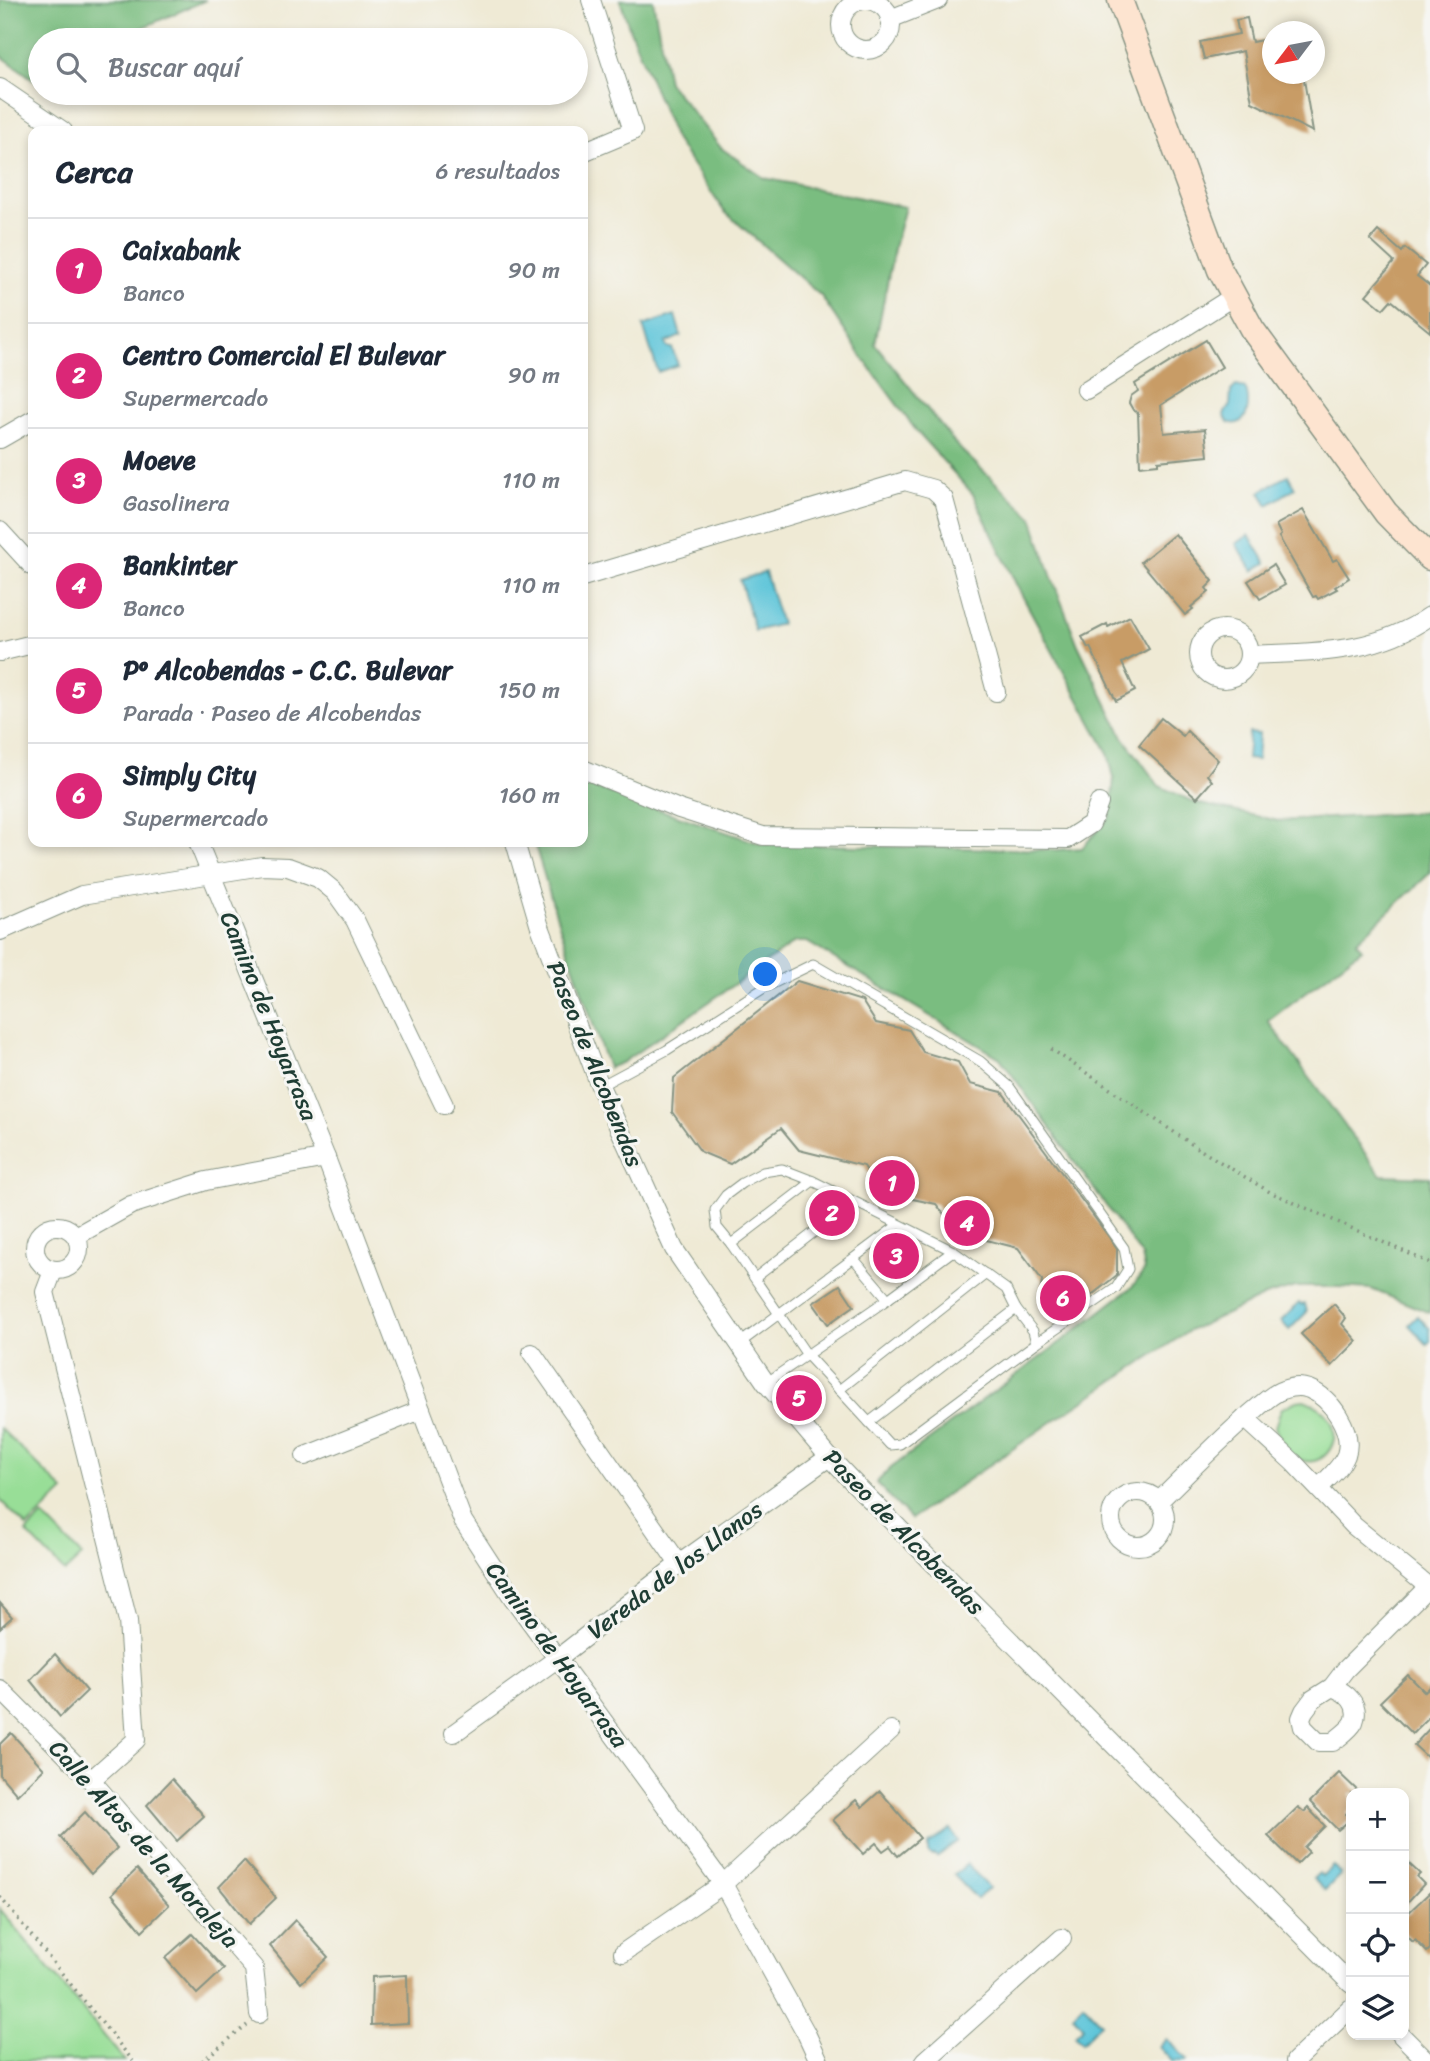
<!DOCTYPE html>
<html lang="es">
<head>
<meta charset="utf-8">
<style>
	:root { --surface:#fff; --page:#f6f6f7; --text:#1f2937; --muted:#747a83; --line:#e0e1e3; --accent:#db2777 }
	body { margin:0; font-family:Sriracha,sans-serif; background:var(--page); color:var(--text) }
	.controls { position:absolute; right:21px; bottom:21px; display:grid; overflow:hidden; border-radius:14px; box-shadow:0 4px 10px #0003 }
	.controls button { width:63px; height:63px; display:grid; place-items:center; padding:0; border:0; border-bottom:2px solid var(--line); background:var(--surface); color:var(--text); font:35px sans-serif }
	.compass { position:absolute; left:1262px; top:21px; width:63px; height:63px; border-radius:50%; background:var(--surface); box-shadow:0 4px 10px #0003; rotate:238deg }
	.you { position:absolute; left:766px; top:975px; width:24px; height:24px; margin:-18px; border:5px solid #fff; border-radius:50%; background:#1a73e8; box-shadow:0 0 0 10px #1a73e833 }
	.badge { display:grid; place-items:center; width:46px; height:46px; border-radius:50%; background:var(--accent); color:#fff; font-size:23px; font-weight:700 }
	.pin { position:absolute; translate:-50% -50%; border:4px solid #fff; box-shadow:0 2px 7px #0006 }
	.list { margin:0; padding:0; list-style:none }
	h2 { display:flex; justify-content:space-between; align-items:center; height:91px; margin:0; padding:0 28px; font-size:30px }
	h2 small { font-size:23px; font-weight:400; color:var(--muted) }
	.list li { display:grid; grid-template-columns:46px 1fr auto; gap:21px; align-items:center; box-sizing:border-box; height:105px; padding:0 28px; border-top:2px solid var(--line) }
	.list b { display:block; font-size:26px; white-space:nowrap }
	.list p { margin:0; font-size:23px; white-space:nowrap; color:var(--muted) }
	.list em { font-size:23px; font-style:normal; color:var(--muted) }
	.icon { flex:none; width:38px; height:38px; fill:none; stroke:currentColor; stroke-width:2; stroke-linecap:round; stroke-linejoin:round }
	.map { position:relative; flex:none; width:1430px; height:2061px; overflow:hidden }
	.search { position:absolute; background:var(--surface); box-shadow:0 4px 10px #0003; left:28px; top:28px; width:560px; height:77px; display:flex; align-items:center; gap:18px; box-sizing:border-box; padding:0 24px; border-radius:38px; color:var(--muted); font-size:26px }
	.panel { position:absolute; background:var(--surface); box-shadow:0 4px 10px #0003; left:28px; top:126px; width:560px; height:721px; border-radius:14px }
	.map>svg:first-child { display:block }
	.green { fill:#98de97; stroke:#5c8e66; stroke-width:2 }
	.forest { fill:#7abd80; stroke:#4c7d5a; stroke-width:2 }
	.water { fill:#5dc5d9; stroke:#3e8186; stroke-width:2 }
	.building { fill:#c89c66 }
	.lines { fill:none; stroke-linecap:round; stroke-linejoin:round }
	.lane-casing { stroke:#879484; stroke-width:11 }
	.street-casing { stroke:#879484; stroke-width:20 }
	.secondary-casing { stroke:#879484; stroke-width:27 }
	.path { stroke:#879484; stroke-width:3.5; stroke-dasharray:2 5; stroke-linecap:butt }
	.lane { stroke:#fff; stroke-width:9 }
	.street { stroke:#fff; stroke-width:18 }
	.secondary { stroke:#fde4d0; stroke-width:24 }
	.labels { text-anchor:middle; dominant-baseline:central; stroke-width:6; stroke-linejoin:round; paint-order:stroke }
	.street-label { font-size:24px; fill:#1f3d34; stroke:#f6f6f2 }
</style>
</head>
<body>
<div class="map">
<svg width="1430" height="2061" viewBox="0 0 1430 2061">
	<rect width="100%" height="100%" fill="#f6f6f2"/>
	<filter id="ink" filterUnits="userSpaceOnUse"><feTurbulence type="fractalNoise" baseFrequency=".0143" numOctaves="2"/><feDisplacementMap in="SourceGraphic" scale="14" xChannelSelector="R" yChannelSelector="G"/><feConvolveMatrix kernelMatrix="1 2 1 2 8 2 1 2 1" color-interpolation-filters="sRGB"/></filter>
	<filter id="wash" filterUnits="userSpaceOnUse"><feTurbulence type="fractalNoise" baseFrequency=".00686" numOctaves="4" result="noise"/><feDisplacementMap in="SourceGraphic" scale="28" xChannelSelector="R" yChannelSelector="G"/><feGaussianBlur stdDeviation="1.57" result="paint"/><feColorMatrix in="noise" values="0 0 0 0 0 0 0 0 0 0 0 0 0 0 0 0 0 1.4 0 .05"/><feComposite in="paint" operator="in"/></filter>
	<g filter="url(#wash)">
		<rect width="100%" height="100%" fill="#efead5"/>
		<g class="green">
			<path d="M1304,1400C1374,1426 1305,1507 1275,1427L1281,1409L1296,1401Z"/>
			<polygon points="0,1428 64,1491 27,1527 0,1500"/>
			<polygon points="43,1516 82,1556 65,1572 26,1532"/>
			<polygon points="0,1909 125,2061 0,2061"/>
		</g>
		<g class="forest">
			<polygon points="0,0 206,0 146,26 121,40 40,40 40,84 0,55"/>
			<polygon points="620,0 653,0 668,82 721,148 764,178 905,207 895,244 875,344 958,447 1032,517 1051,575 1078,645 1123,737 1159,786 1196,803 1279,821 1430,812 1430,873 1356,942 1362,949 1268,1021 1381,1175 1430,1177 1430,1313 1371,1289 1338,1287 1295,1287 1265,1296 1189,1331 1062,1415 911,1519 876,1483 891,1468 1062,1341 1132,1287 1145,1270 1142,1256 1000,1058 807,942 795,942 623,1062 608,1068 559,924 534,842 583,842 583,782 593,787 761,844 1056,850 1082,848 1110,817 1114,778 1108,753 1018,588 973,494 918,433 865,361 821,296 724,211 675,139 630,30"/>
		</g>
		<g class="water">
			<polygon points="675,315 681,336 665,343 667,347 672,348 678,365 658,372 643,326"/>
			<path d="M1236,386L1245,388C1252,401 1248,430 1228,422L1224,414L1230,405L1231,391Z"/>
			<polygon points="1288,475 1295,488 1268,505 1260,492"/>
			<polygon points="1249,535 1266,563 1253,571 1236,544"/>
			<polygon points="765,572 781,624 755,631 740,580"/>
			<polygon points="1249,733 1259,734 1257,760 1247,759"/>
			<polygon points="1299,1303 1301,1305 1305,1304 1307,1312 1289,1330 1281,1321"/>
			<polygon points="1418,1316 1430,1329 1430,1341 1427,1344 1409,1325"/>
			<polygon points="950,1829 958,1841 937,1857 935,1855 931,1855 928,1852 928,1845"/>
			<polygon points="967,1864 989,1888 977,1899 954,1875"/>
			<polygon points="1333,1866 1341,1874 1325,1890 1313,1879 1319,1873 1322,1876"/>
			<polygon points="1083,2004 1101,2023 1082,2043 1075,2035 1083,2027 1073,2015"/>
			<polygon points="1167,2039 1187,2060 1186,2061 1172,2061 1159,2047"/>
		</g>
		<g id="blocks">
			<g class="building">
				<polygon points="1247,18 1252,42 1272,38 1272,74 1303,74 1313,132 1252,102 1243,51 1204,59 1200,42 1239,34 1236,20"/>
				<polygon points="1378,231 1402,252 1405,248 1426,265 1417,276 1430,286 1430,332 1391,300 1383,309 1366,295 1394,262 1370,240"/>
				<polygon points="1206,340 1222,367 1161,405 1164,433 1205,429 1208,456 1158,461 1158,464 1140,466 1138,413 1133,410 1129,403 1131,396 1138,391 1135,384"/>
				<polygon points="1303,510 1333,561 1337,559 1349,578 1335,587 1337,589 1318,599 1316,596 1313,597 1279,537 1281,535 1276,525"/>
				<polygon points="1175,534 1213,581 1206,588 1209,592 1191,607 1193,609 1185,615 1141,562"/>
				<polygon points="1273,565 1285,585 1260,599 1248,581"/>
				<polygon points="1130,616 1149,649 1122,663 1135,691 1116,701 1090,647 1088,648 1082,637 1107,624 1108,627"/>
				<polygon points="1161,718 1183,736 1187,731 1218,760 1207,775 1212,781 1197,798 1139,745"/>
				<polygon points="797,981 862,1001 876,1023 909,1030 923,1052 958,1062 970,1084 1002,1092 1117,1248 1117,1275 1064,1317 1050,1312 1040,1297 1042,1280 1018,1248 959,1233 936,1204 880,1192 864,1166 799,1150 781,1128 730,1164 701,1152 672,1112 674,1078"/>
				<polygon points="840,1285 854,1306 828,1324 813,1303"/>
				<polygon points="1334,1304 1346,1318 1342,1324 1357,1341 1332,1366 1301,1334"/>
				<polygon points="0,1603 12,1617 0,1628"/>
				<polygon points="55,1654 87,1691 60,1717 30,1680"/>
				<polygon points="1408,1675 1425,1692 1430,1687 1430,1716 1412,1734 1380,1702"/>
				<polygon points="1430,1728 1430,1760 1414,1745"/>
				<polygon points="11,1733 44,1769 17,1795 0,1775 0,1744"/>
				<polygon points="1339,1773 1360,1793 1351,1793 1351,1809 1346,1814 1351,1819 1338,1830 1310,1802"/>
				<polygon points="172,1779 204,1816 177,1841 147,1805"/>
				<polygon points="880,1791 920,1838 898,1856 890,1846 883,1851 876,1843 863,1854 833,1820 856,1800 862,1807"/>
				<polygon points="1298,1807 1304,1812 1308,1808 1325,1826 1304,1847 1309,1852 1297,1864 1268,1836"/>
				<polygon points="85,1812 117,1848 91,1874 60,1837"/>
				<polygon points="1404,1859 1420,1874 1417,1877 1424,1884 1404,1906"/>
				<polygon points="244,1861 276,1898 249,1924 219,1887"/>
				<polygon points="137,1869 169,1905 142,1931 112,1894"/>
				<polygon points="1430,1892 1430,1949 1427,1952 1415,1940 1413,1942 1404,1933 1404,1917"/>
				<polygon points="295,1920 328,1957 301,1983 270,1946"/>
				<polygon points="192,1934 224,1969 197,1994 165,1958"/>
				<polygon points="407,1975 408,2023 371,2025 372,1977"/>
			</g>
		</g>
	</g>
	<g filter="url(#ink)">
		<use href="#blocks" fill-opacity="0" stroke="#879484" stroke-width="2"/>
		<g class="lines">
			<defs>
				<g id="lane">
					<polyline points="600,1086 667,1050 764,988 813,964 980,1061 1009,1086 1124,1248 1128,1269 1116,1288 1036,1343"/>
					<polygon points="782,1169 813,1181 953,1251 1006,1289 1016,1309 1033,1331 1036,1343 900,1444 890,1445 807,1355 731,1244 717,1227 715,1210 726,1195 742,1183 763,1172"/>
					<polyline points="731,1244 813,1181"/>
					<polyline points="854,1259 888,1299"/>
					<polyline points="755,1278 853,1202"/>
					<polyline points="740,1343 898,1225"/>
					<polyline points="766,1383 888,1299 953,1251"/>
					<polyline points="839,1390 986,1274"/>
					<polyline points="869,1422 1016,1309"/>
				</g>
				<g id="street">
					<circle cx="866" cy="25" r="25"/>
					<polyline points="890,19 938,0"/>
					<polyline points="0,88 63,131"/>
					<polyline points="583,152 633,131 591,0"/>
					<polyline points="1086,390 1234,296"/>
					<polyline points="0,439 33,420"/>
					<polyline points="0,531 33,567"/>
					<polyline points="583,577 905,481 933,489 944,499 996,692"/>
					<circle cx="1224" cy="654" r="25"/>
					<polyline points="0,652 33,644"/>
					<path d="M1249,655C1314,652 1374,655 1430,616"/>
					<polyline points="583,769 679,809 763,836 1068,839 1091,824 1099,803"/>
					<polyline points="198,842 326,1158 463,1521 513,1598 723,1884 806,2033 819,2061"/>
					<polyline points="515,842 539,924 600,1086 674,1249 766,1383 829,1457 852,1481 1351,1984"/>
					<polyline points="0,931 82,895 262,866 288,867 318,878 335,892 355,920 444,1105"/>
					<circle cx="57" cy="1248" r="22"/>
					<polyline points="76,1236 131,1205 206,1181 326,1158"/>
					<polyline points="53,1271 45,1292 128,1621 136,1740 91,1780"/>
					<polyline points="532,1353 679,1564"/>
					<polyline points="1245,1418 1293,1462 1354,1526 1430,1588"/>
					<polyline points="305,1456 421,1410"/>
					<circle cx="1138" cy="1519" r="27"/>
					<path d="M1159,1501C1191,1470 1222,1437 1257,1408C1264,1402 1273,1393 1283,1390C1291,1387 1301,1386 1309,1389C1331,1398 1354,1431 1346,1455C1341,1468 1328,1478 1319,1488"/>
					<path d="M1332,1687C1346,1692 1361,1704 1354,1722C1350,1730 1340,1736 1333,1742H1318L1303,1727L1301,1718L1304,1711L1313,1699L1332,1687L1345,1670L1428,1587"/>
					<polyline points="0,1689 91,1780 254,1968 259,2014"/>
					<polyline points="454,1733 558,1658 679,1564 829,1457"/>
					<polyline points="623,1953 723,1884 891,1730"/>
					<polyline points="1401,2035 1427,2061"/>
					<polyline points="925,2061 1062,1938"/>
					<polyline points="1295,2061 1351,2008"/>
				</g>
				<polyline id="secondary" points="1120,0 1220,270 1252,329 1386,513 1430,558"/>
			</defs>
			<use href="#lane" class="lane-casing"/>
			<use href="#street" class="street-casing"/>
			<use href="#secondary" class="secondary-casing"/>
			<g class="path">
				<polyline points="1051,1049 1199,1149 1270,1192 1430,1263"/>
				<polyline points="0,1897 133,2061"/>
				<polyline points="202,2061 247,2025"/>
			</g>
			<use href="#lane" class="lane"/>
			<use href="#street" class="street"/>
			<use href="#secondary" class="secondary"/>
		</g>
	</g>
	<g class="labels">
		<g class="street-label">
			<text transform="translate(269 1016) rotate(68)">Camino de Hoyarrasa</text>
			<text transform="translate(595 1064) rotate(68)">Paseo de Alcobendas</text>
			<text transform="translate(904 1532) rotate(46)">Paseo de Alcobendas</text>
			<text transform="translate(675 1570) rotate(-37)">Vereda de los Llanos</text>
			<text transform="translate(557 1655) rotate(54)">Camino de Hoyarrasa</text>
			<text transform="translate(144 1844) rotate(48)">Calle Altos de la Moraleja</text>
		</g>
	</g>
</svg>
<div class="controls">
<button>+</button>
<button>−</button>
<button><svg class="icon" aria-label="locate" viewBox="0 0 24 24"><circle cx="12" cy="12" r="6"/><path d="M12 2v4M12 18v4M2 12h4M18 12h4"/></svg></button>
<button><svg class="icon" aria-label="layers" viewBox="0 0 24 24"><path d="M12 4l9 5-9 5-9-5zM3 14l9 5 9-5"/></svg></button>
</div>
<svg class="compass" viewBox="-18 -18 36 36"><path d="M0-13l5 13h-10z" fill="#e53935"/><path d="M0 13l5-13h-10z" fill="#747a83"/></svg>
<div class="you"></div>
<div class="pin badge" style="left:892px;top:1183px">1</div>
<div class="pin badge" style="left:832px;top:1213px">2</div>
<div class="pin badge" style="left:896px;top:1256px">3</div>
<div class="pin badge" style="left:967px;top:1223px">4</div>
<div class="pin badge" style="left:799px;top:1398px">5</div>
<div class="pin badge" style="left:1063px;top:1298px">6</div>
<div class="search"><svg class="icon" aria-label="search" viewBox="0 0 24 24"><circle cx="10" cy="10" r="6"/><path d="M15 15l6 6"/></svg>Buscar aquí</div>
<section class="panel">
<h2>Cerca<small>6 resultados</small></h2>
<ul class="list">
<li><span class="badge">1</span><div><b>Caixabank</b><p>Banco</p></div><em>90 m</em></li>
<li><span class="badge">2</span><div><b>Centro Comercial El Bulevar</b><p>Supermercado</p></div><em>90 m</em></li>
<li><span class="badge">3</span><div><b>Moeve</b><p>Gasolinera</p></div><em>110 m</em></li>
<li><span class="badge">4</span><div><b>Bankinter</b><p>Banco</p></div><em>110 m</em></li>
<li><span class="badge">5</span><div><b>Pº Alcobendas - C.C. Bulevar</b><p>Parada · Paseo de Alcobendas</p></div><em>150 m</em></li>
<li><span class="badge">6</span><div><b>Simply City</b><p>Supermercado</p></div><em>160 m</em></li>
</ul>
</section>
</div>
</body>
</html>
